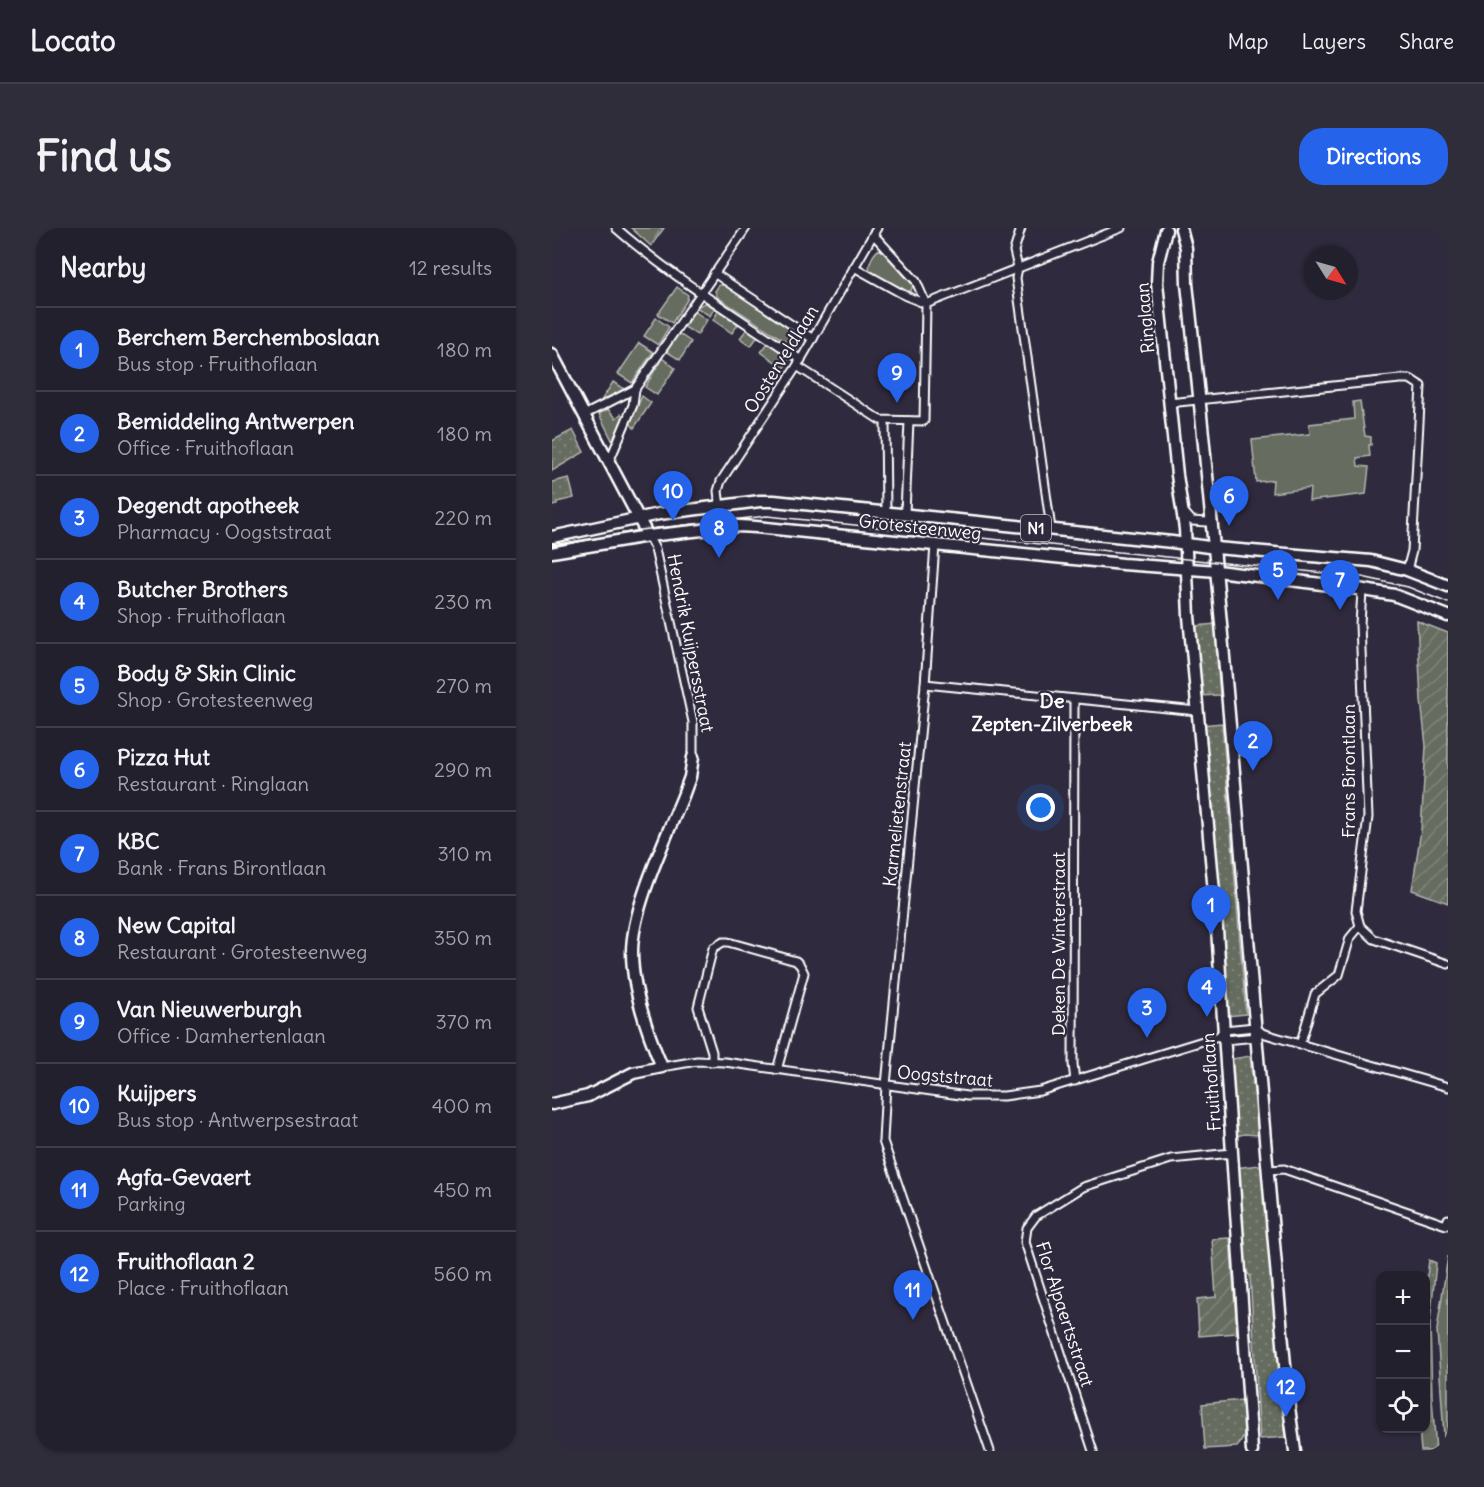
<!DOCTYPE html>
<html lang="en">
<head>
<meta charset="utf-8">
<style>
	:root { --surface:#23202e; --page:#2f2d3a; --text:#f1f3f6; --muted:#a3a3aa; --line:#403e4a; --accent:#2563eb }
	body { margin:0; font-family:Delius,sans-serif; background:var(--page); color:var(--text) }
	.controls { position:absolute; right:18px; bottom:18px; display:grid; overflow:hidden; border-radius:12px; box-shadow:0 2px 4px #0004 }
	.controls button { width:54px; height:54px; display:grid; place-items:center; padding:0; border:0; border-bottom:2px solid var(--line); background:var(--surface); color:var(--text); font:30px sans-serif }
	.compass { position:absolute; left:752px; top:18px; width:54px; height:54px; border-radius:50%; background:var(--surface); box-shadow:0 2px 4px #0004; rotate:127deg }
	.you { position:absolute; left:489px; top:580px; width:21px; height:21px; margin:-15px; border:4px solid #fff; border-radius:50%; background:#1a73e8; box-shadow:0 0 0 9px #1a73e833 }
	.badge { display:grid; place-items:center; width:39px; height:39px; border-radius:50%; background:var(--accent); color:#fff; font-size:20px; font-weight:700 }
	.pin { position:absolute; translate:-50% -50px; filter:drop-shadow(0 2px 3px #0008) }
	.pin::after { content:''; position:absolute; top:32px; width:21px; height:18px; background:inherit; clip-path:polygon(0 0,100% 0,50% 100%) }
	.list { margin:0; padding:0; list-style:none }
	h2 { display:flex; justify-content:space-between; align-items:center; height:78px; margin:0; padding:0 24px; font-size:26px }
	h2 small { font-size:20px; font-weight:400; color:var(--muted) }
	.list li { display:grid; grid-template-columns:39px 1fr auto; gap:18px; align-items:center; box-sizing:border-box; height:84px; padding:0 24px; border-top:2px solid var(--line) }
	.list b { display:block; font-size:22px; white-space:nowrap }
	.list p { margin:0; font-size:20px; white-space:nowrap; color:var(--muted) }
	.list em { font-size:20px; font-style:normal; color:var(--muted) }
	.icon { flex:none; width:33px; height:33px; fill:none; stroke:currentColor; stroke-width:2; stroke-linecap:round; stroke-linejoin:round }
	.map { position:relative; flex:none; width:896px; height:1223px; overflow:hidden; border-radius:24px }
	header { display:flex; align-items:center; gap:36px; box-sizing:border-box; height:84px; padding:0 30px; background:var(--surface); border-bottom:2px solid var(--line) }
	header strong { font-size:28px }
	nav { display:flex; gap:33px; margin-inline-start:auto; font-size:21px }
	.intro { display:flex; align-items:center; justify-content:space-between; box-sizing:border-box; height:144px; padding:0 36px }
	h1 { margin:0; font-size:42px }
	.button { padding:15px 27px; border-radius:24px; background:var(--accent); color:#fff; font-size:21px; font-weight:700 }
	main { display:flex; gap:36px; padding:0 36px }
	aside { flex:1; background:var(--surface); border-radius:24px; box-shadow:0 2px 4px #0004 }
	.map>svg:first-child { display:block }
	.grass { fill:#666d60; stroke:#b2b6b0; stroke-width:1.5 }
	.forest { fill:url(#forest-firs); stroke:#b2b6b0; stroke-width:1.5 }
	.park { fill:url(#park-dots); stroke:#b2b6b0; stroke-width:1.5 }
	.garden { fill:url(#garden-furrows); stroke:#b2b6b0; stroke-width:1.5 }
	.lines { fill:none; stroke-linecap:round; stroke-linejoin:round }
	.street-casing { stroke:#fff; stroke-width:11 }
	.secondary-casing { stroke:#fff; stroke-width:15 }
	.primary-casing { stroke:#fff; stroke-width:15 }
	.street { stroke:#2f2a3d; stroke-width:7 }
	.secondary { stroke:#2f2a3d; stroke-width:10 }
	.primary { stroke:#2f2a3d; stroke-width:10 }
	.tram { stroke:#fff; stroke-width:1.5 }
	.labels { text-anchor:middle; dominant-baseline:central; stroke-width:4.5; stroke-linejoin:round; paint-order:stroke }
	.shield { fill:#2f2a3d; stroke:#c1bfc5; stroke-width:1.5 }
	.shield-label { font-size:16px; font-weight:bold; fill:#fff }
	.street-label { font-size:18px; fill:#fff; stroke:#2f2a3d }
	.neighbourhood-label { font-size:20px; font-weight:bold; fill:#fff; stroke:#2f2a3d }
</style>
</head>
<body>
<header>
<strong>Locato</strong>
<nav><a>Map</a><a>Layers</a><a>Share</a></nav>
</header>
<div class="intro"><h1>Find us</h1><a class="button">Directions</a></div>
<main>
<aside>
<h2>Nearby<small>12 results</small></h2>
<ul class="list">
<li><span class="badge">1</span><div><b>Berchem Berchemboslaan</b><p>Bus stop · Fruithoflaan</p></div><em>180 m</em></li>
<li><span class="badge">2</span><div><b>Bemiddeling Antwerpen</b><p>Office · Fruithoflaan</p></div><em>180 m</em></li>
<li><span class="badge">3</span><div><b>Degendt apotheek</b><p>Pharmacy · Oogststraat</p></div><em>220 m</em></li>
<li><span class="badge">4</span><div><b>Butcher Brothers</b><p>Shop · Fruithoflaan</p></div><em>230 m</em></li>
<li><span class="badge">5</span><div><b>Body &amp; Skin Clinic</b><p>Shop · Grotesteenweg</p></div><em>270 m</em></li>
<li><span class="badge">6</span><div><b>Pizza Hut</b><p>Restaurant · Ringlaan</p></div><em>290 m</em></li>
<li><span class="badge">7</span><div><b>KBC</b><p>Bank · Frans Birontlaan</p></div><em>310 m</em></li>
<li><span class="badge">8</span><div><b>New Capital</b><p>Restaurant · Grotesteenweg</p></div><em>350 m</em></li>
<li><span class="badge">9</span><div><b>Van Nieuwerburgh</b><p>Office · Damhertenlaan</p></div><em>370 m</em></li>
<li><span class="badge">10</span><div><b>Kuijpers</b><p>Bus stop · Antwerpsestraat</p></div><em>400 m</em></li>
<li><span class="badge">11</span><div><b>Agfa-Gevaert</b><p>Parking</p></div><em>450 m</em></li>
<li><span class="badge">12</span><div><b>Fruithoflaan 2</b><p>Place · Fruithoflaan</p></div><em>560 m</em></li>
</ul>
</aside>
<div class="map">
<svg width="896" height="1223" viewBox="0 0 896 1223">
	<defs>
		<pattern id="forest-firs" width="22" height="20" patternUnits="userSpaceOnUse" patternTransform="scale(1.5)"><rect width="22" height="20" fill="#666d60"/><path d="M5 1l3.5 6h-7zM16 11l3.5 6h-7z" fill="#7d8378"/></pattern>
		<pattern id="park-dots" width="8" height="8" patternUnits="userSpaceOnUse" patternTransform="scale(1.5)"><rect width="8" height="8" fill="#666d60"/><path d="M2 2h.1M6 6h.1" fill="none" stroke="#7d8378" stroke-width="1.8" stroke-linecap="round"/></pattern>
		<pattern id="garden-furrows" width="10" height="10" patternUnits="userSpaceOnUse" patternTransform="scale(1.5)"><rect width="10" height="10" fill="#666d60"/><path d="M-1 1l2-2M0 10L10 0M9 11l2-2" fill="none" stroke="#7d8378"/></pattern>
	</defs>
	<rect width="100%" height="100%" fill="#2f2a3d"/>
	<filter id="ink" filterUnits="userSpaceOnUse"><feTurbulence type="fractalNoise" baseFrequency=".0167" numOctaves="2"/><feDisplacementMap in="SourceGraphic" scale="12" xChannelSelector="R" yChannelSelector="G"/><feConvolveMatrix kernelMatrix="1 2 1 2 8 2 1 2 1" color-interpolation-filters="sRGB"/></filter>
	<g filter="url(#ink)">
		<g class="grass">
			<path d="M328,21L361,57L359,63H354L318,43C315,36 322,24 328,21Z"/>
			<polygon points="167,57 173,57 250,109 245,121 165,69 163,63"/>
			<polygon points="125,59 136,67 135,72 120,95 106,86"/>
			<polygon points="153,75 163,79 158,88 144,79"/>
			<polygon points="167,82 187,95 180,105 161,92"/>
			<polygon points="142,83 155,92 145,107 131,98"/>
			<polygon points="104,90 117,99 106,117 92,108"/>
			<polygon points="195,101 206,108 199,118 188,110"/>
			<polygon points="126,105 139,114 128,132 114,123"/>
			<polygon points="87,115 101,124 80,155 66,146"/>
			<polygon points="216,115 237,130 232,140 209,124"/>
			<polygon points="110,130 123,140 105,167 93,159"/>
			<polygon points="61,154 72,161 47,176"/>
			<polygon points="90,168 99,175 82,200 78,195"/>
			<polygon points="808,173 813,208 819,209 819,217 817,217 818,228 805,230 806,238 817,239 814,266 757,273 758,260 720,265 721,252 704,254 700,212 758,206 757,196 802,191 801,174"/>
			<polygon points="56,181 64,190 69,186 73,189 61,214 47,186"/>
			<polygon points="896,1028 896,1223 893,1223 885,1102"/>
		</g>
		<g class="forest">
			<polygon points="79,0 112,0 99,18"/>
			<polygon points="878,1095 880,1169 884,1223 869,1223 867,1201 874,1200 874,1098"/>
		</g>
		<g class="park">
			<polygon points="21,202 32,224 0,243 0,213"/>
			<polygon points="17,250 22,270 5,274 5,277 0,278 0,254"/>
			<polygon points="663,396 668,428 665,431 668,467 646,468 641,404 644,398"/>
			<polygon points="670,495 694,786 675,788 649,497"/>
			<path d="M675,825H679L680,831L698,828L707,907L692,906L681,909C683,881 680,853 675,825Z"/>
			<polygon points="707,937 711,940 733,1172 730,1172 734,1209 708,1211 698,1048 692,1040 688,964 683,940"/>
			<polygon points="877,1032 884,1035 878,1095 874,1098 874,1057"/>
			<path d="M690,1172C692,1188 697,1207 685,1219L653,1221L650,1176Z"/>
		</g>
		<g class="garden">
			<polygon points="865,393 896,405 896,675 860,662 869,602 874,518 869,472"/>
			<polygon points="678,1010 685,1105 647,1108 645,1071 664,1069 660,1011"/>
		</g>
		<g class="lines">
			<defs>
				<g id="street">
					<path d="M64,0C121,50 186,89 249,132"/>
					<polyline points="469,0 462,23 466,40 464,50 499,301"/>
					<polyline points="302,39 354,68 374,76"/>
					<polyline points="162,45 261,111"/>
					<polyline points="374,76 569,0"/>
					<polyline points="245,138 328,192 372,193 374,76 364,53 321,6"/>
					<polyline points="617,175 848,151 858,151 869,158 860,323 855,342"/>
					<polyline points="32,187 83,161"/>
					<polyline points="333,193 334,284"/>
					<polyline points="57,234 81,177 83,161 194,0"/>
					<polyline points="168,279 166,263 169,253 245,138 325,0"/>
					<polyline points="353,285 357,193"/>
					<polyline points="633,285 640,293 655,294 660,289"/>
					<polyline points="96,308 103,321 141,494 141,529"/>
					<polyline points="383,317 373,456 334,857 331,913 438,1223"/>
					<polyline points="810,362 808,397 816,589 804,683 808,698 822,711 896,736"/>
					<polyline points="373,456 645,483"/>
					<polyline points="522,471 521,836 523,853"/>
					<polyline points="669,810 673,812 705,809"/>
					<polyline points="748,817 763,766 787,747 798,710 808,698"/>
					<polyline points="160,834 160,824 146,779 161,720 171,714 176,714 244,733 248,737 252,745 225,842"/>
					<polyline points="110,839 145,833 173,834 415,868 452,868 488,863 667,808 672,802 703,799 710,805 896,859"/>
					<polyline points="716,942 732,941 894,997 896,991"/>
					<polyline points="541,1223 473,1014 475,1000 484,988 531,959 619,931 680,925"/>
				</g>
				<g id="secondary">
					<path d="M629,1L634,20L635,56C677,430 701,805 737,1179L743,1223"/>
					<polyline points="614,2 606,34 605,55 625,247 633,301 637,388 664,686 700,1223"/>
					<polyline points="0,126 96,308"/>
					<path d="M0,876L36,868L81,845L110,839C96,806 80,761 80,724C80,680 114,610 131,568L138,549L141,529"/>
				</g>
				<g id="primary">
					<polyline points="0,309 107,286 208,273 222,273 620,314 664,320 819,333 855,342 896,358"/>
					<polyline points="0,324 96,308 187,298 204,299 571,336 665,343 794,359 842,367 896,388"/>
				</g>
			</defs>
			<use href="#street" class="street-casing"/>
			<use href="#secondary" class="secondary-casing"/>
			<use href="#primary" class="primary-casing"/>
			<use href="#street" class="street"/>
			<use href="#secondary" class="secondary"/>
			<use href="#primary" class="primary"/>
			<polyline class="tram" points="0,319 88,302 215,288 810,349 856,359 896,375"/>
		</g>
	</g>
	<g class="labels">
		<rect class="shield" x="469" y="287" width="30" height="26" rx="4.5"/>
		<g class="shield-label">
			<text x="484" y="300">N1</text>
		</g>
		<g class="street-label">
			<text transform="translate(593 90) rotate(-95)">Ringlaan</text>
			<text transform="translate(229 131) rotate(-58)">Oosterveldlaan</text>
			<text transform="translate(368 299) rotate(6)">Grotesteenweg</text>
			<text transform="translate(139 415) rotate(79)">Hendrik Kuijpersstraat</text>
			<text transform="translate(796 543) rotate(-90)">Frans Birontlaan</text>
			<text transform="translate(345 586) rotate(-84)">Karmelietenstraat</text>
			<text transform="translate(506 716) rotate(-90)">Deken De Winterstraat</text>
			<text transform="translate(393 848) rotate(5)">Oogststraat</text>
			<text transform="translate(659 854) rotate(-94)">Fruithoflaan</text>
			<text transform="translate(513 1086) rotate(72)">Flor Alpaertsstraat</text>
		</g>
		<g class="neighbourhood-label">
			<text x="500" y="472">De<tspan x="500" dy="23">Zepten-Zilverbeek</tspan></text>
		</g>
	</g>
</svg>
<div class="controls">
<button>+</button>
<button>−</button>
<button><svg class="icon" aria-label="locate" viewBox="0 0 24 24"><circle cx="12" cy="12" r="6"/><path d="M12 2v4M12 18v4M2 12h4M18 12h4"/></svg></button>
</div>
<svg class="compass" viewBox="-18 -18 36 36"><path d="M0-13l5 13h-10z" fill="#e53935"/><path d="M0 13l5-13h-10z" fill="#a3a3aa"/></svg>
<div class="you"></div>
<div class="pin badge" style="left:659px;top:707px">1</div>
<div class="pin badge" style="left:701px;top:543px">2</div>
<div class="pin badge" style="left:595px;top:810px">3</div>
<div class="pin badge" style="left:655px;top:789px">4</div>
<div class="pin badge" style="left:726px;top:372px">5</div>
<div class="pin badge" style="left:677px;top:298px">6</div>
<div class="pin badge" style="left:788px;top:382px">7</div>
<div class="pin badge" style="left:167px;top:330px">8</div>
<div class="pin badge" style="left:345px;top:175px">9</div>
<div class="pin badge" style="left:121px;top:293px">10</div>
<div class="pin badge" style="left:361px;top:1092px">11</div>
<div class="pin badge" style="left:734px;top:1189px">12</div>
</div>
</main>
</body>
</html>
